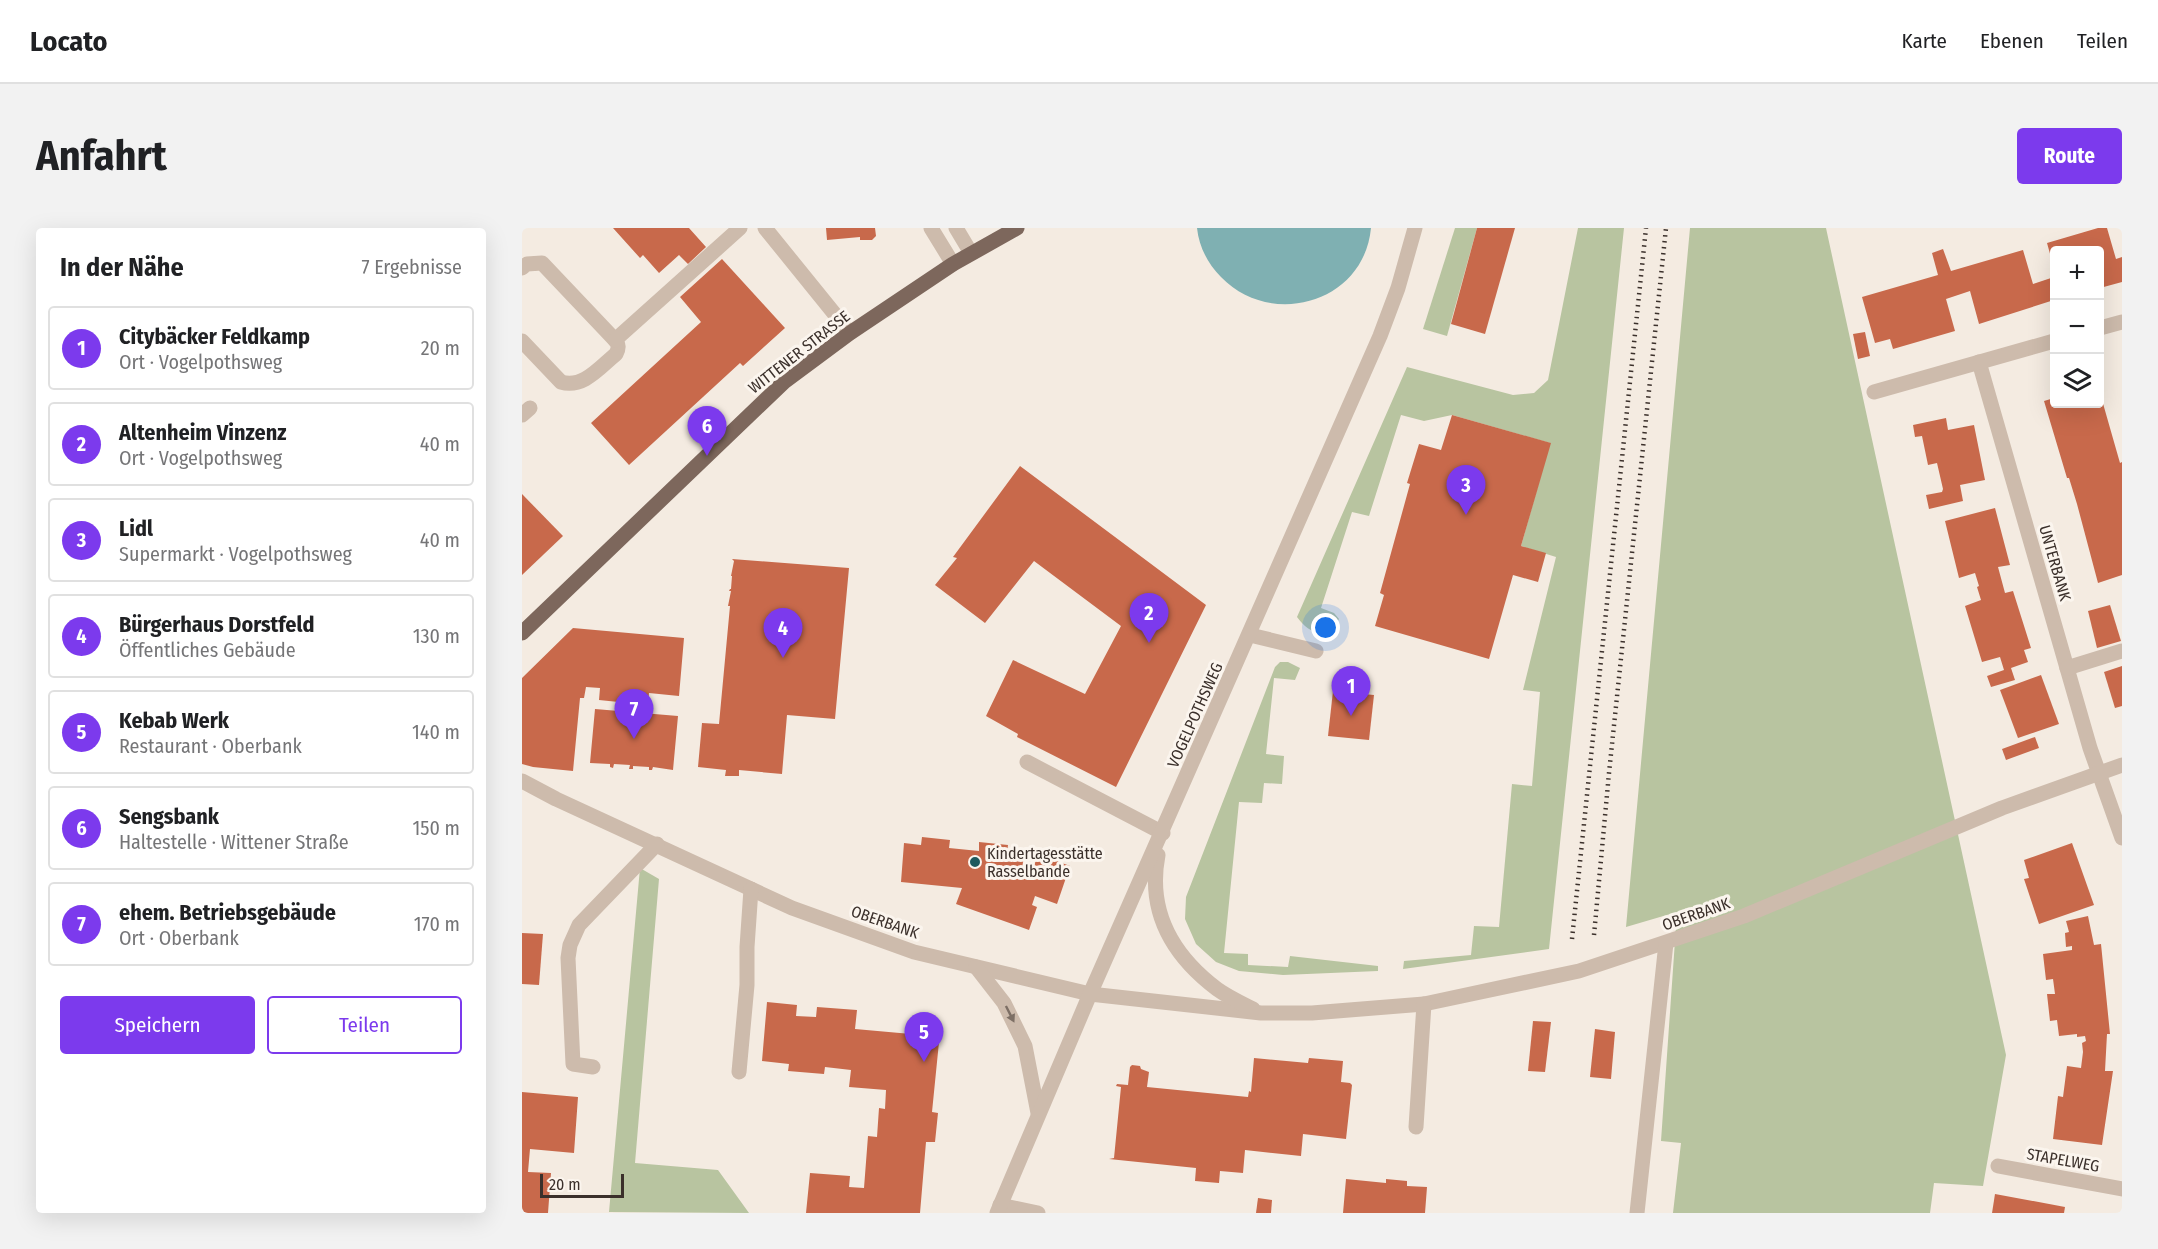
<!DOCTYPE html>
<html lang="de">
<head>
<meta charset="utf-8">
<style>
	:root { --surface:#fff; --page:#f2f2f2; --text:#202124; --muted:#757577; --line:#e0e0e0; --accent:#7c3aed }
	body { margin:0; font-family:"Fira Sans Condensed",sans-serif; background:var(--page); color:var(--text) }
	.controls { position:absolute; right:18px; top:18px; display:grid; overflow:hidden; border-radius:6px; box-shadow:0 6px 24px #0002 }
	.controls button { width:54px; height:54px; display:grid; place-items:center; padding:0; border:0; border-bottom:2px solid var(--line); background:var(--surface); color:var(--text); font:30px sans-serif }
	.scale { position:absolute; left:18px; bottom:15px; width:84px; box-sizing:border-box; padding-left:6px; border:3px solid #3b302b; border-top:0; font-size:16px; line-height:21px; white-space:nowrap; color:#3b302b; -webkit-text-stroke:4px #fbf5ee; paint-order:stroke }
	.you { position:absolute; left:804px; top:400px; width:21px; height:21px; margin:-15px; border:4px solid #fff; border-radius:50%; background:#1a73e8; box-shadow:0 0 0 9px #1a73e833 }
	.badge { display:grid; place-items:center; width:39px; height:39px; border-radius:50%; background:var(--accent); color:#fff; font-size:20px; font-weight:700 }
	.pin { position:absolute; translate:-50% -50px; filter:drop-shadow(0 2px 3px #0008) }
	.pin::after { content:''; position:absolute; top:32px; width:21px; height:18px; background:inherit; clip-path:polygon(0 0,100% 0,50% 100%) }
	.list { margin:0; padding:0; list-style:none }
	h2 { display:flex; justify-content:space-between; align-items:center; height:78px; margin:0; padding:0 24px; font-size:26px }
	h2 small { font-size:20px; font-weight:400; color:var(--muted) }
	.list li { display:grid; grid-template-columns:39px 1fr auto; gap:18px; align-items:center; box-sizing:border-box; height:84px; margin:0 12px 12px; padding:0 12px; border:2px solid var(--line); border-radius:6px }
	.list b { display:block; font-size:22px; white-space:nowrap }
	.list p { margin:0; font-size:20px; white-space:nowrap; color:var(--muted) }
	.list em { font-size:20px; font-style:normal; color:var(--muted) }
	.actions { display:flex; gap:12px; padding:18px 24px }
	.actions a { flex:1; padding:14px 0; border:2px solid var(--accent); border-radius:6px; text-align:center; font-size:21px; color:var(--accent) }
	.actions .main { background:var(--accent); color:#fff }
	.icon { flex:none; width:33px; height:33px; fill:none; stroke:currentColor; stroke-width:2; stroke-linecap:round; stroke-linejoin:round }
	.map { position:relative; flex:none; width:1600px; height:985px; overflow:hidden; border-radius:6px }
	header { display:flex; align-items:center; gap:36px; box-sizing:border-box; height:84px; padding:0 30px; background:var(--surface); border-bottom:2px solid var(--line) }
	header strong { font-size:28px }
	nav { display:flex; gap:33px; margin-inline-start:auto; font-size:21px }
	.intro { display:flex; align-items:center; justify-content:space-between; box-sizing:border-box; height:144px; padding:0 36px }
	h1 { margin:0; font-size:42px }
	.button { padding:15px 27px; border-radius:6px; background:var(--accent); color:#fff; font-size:21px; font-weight:700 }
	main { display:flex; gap:36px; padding:0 36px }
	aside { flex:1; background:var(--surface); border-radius:6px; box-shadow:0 6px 24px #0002 }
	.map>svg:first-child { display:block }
	.green { fill:#b8c4a0 }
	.water { fill:#7fb0b2 }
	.building { fill:#c8694b }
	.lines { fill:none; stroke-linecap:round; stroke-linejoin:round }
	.minor { stroke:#cdbbac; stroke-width:15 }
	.major { stroke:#7d675c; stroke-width:15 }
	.rail { stroke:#3b302b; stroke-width:4.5; stroke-dasharray:1.5 4.5; stroke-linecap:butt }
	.oneway { fill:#7d6f65 }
	.poi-dot { fill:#1f5a5e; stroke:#fbf5ee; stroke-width:2 }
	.labels { text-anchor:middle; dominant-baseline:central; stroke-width:6; stroke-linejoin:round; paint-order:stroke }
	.street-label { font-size:16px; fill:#3b302b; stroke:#fbf5ee }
	.poi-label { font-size:16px; fill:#3b302b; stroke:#fbf5ee; text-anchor:start }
</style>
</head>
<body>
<header>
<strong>Locato</strong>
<nav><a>Karte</a><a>Ebenen</a><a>Teilen</a></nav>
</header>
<div class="intro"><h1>Anfahrt</h1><a class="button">Route</a></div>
<main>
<aside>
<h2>In der Nähe<small>7 Ergebnisse</small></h2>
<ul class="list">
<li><span class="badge">1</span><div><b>Citybäcker Feldkamp</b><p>Ort · Vogelpothsweg</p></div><em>20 m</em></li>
<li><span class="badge">2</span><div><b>Altenheim Vinzenz</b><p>Ort · Vogelpothsweg</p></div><em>40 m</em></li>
<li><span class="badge">3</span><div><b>Lidl</b><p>Supermarkt · Vogelpothsweg</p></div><em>40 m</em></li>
<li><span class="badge">4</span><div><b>Bürgerhaus Dorstfeld</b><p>Öffentliches Gebäude</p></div><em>130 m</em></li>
<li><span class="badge">5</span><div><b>Kebab Werk</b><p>Restaurant · Oberbank</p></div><em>140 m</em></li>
<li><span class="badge">6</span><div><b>Sengsbank</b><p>Haltestelle · Wittener Straße</p></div><em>150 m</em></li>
<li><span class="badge">7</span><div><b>ehem. Betriebsgebäude</b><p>Ort · Oberbank</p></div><em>170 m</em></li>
</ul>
<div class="actions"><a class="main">Speichern</a><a>Teilen</a></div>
</aside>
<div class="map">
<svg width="1600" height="985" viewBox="0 0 1600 985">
	<rect width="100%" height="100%" fill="#f4ebe1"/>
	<g class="green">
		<polygon points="933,0 955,0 925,108 901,101"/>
		<path d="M1056,0H1102L1027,721L881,741L882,733L949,727L952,698L977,699L990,556L1010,558L1018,464L1001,462L1034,329L999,318L1028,215L930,187L902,193L879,187L847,288L830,284L799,380L812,385L817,391C804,412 787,406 775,389L885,139L991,167L1012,165L1026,152Z"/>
		<polygon points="1168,0 1304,0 1484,827 1461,958 1412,955 1408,985 1151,985 1159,915 1139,913 1155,684 1104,699"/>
		<polygon points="758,434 766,434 778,440 773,452 752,450 744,526 762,528 760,556 742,555 740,575 717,574 702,725 726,726 726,737 766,739 768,728 856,738 856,743 761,747 717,743 694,734 674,716 663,691 664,669 753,439"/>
		<polygon points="118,640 137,651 113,935 196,942 227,985 87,984"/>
	</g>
	<path class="water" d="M675,0H849C842,75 749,101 699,49C686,36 677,19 675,0Z"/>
	<g class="building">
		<polygon points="91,0 167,0 184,19 166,36 157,27 137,45 121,27 118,30"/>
		<polygon points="304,0 353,0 354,8 350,12 338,12 338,9 305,12"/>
		<polygon points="955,0 993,0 963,106 929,96"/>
		<polygon points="1576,0 1585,0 1594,31 1600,29 1600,54 1578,60 1578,22 1532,22 1532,40 1525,15"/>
		<polygon points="1421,21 1429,43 1501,22 1511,56 1532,49 1532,72 1457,96 1448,63 1424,71 1433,103 1371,121 1368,111 1353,115 1340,69 1416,47 1410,25"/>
		<polygon points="200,31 263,100 221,138 218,135 107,237 69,195 179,94 158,69"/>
		<polygon points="1343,104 1348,128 1336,131 1331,106"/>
		<polygon points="1578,165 1598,235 1600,234 1600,347 1576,355 1555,276 1547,250 1545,250 1522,173 1532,170 1532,176 1578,176"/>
		<polygon points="930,187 1029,215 999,318 1024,325 1016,354 991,347 967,431 853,398 862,367 858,365 888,256 885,255 897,216 919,222"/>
		<polygon points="1424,190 1426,202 1452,197 1463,252 1438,257 1441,273 1407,281 1404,267 1420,264 1421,261 1415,235 1406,237 1400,208 1393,209 1391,197"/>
		<polygon points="498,238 684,377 594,559 495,509 496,506 464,488 491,432 563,466 599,398 512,333 463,395 413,357 435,330 431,329"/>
		<polygon points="0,266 41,308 0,347"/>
		<polygon points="1473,280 1488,337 1476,339 1483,365 1491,363 1509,420 1502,422 1506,434 1489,440 1493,452 1469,459 1465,448 1482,442 1478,429 1460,434 1443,378 1459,372 1455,359 1457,358 1453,345 1437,350 1423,293"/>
		<polygon points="210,331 327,340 313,491 265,487 260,546 217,542 217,548 203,548 204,542 176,539 180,495 197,496 208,378 206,378 209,363 207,363 208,361 209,361 210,348 209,348 212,333"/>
		<polygon points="1588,377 1599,413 1575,420 1566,383"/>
		<polygon points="51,400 162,410 157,468 127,465 126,477 77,472 78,460 64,459 62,470 58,470 51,543 11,539 0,536 0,450"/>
		<polygon points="1600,438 1600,478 1593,480 1582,444"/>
		<polygon points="1519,447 1537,496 1496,510 1478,462"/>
		<polygon points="811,463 852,467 847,512 806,508"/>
		<polygon points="73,481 156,488 151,542 131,539 130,542 127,542 127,539 111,538 111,541 107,541 108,537 92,536 91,540 88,539 88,536 68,535"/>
		<polygon points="1513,509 1517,520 1484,532 1480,521"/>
		<polygon points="400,609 428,612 427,620 457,623 457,614 486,617 485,625 502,627 500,641 510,644 516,626 548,638 535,676 513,668 510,677 515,679 507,702 434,676 440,660 379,654 382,615 399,617"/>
		<polygon points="1550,615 1572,677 1517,696 1502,651 1507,650 1502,632"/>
		<polygon points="1566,688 1572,717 1579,716 1588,806 1585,806 1583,843 1591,843 1580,917 1531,911 1536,868 1541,869 1545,838 1559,840 1561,824 1560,815 1564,813 1563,808 1555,809 1555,806 1537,808 1535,792 1528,793 1525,766 1533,766 1531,751 1524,752 1521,726 1550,722 1550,718 1544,719 1543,705 1547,704 1544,693"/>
		<polygon points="0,705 21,706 17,757 0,756"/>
		<polygon points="245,774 275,777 274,788 294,789 295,779 335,782 333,801 389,806 389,811 417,814 410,884 416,885 413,914 404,914 398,985 284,985 288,945 328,948 327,959 342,960 346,908 355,909 357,880 363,881 364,862 327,859 329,842 303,839 302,846 266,843 267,836 240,833"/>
		<polygon points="1011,793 1029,794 1023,844 1006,843"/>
		<polygon points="1073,801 1093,804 1089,851 1068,849"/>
		<polygon points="732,830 786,835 787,830 821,833 819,854 828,855 830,857 824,911 781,906 779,928 723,922 721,945 698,943 697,955 673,953 674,940 587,931 592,930 599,859 594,858 595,856 606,857 608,839 610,837 618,838 619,841 627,844 625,859 726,869 727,863 729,864"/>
		<polygon points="0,864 56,869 52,925 8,921 6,944 29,945 26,985 0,985"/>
		<polygon points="824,951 864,955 864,951 885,953 885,958 905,959 903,985 821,985"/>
		<polygon points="1473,966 1543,979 1542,985 1470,985"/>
		<polygon points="736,970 750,972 749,985 734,985"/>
	</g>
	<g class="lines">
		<g class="minor">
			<polyline points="243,0 328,105"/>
			<polyline points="409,0 431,36"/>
			<polyline points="434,0 449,25"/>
			<path d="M0,40L5,36L20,35L93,112C97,117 97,120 94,126C78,139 61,161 39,154L0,113"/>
			<polyline points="1578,100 1600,94"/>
			<polyline points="93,112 218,0"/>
			<polyline points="1457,134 1568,520 1600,610"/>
			<polyline points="1352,164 1532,113"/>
			<polyline points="0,187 8,180"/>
			<polyline points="728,407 794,423"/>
			<polyline points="1545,440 1600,423"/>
			<polyline points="505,534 641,605"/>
			<polyline points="0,553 34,571 270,680 392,724 568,766 739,785 790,785 902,776 1057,743 1222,688 1480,580 1600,537"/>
			<path d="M636,627C625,684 650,727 695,761C706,769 719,775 731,781"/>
			<polyline points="454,739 482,775 503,818 516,885"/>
			<polyline points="71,839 51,836 46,730 48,717 57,697 135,616"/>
			<polyline points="217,844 225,757 225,719 229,661"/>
			<polyline points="894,899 902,776"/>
			<polyline points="1476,938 1600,961"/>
			<polyline points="478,977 516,985"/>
			<polyline points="475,985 568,766 858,108 876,60 893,0"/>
			<polyline points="1115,985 1144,715"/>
		</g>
		<polyline class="major" points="0,405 262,154 328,105 431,36 495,0"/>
		<g class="rail">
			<polyline points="1072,707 1087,545 1144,0"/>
			<polyline points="1050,711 1124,0"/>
		</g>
	</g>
	<defs><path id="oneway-solid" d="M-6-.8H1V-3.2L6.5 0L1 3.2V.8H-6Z" transform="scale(1.5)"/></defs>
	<use class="oneway" href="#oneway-solid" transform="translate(488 786) rotate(63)"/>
	<circle class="poi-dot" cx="453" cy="634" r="6"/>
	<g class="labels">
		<g class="street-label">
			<text transform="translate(277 124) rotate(-38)">WITTENER STRASSE</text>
			<text transform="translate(1533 335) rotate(74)">UNTERBANK</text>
			<text transform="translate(673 487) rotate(-66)">VOGELPOTHSWEG</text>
			<text transform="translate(1174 686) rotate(-19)">OBERBANK</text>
			<text transform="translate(363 694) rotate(19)">OBERBANK</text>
			<text transform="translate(1541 932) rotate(10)">STAPELWEG</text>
		</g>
		<g class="poi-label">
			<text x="465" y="625">Kindertagesstätte<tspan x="465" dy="18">Rasselbande</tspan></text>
		</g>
	</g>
</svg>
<div class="controls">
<button>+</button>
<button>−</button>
<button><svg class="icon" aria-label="layers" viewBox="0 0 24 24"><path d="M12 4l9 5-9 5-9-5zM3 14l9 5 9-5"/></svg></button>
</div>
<div class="scale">20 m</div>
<div class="you"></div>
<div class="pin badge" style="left:829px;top:488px">1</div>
<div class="pin badge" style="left:627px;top:415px">2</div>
<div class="pin badge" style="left:944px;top:287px">3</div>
<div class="pin badge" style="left:261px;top:430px">4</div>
<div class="pin badge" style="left:402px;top:834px">5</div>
<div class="pin badge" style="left:185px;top:228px">6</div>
<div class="pin badge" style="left:112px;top:511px">7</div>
</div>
</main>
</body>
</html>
